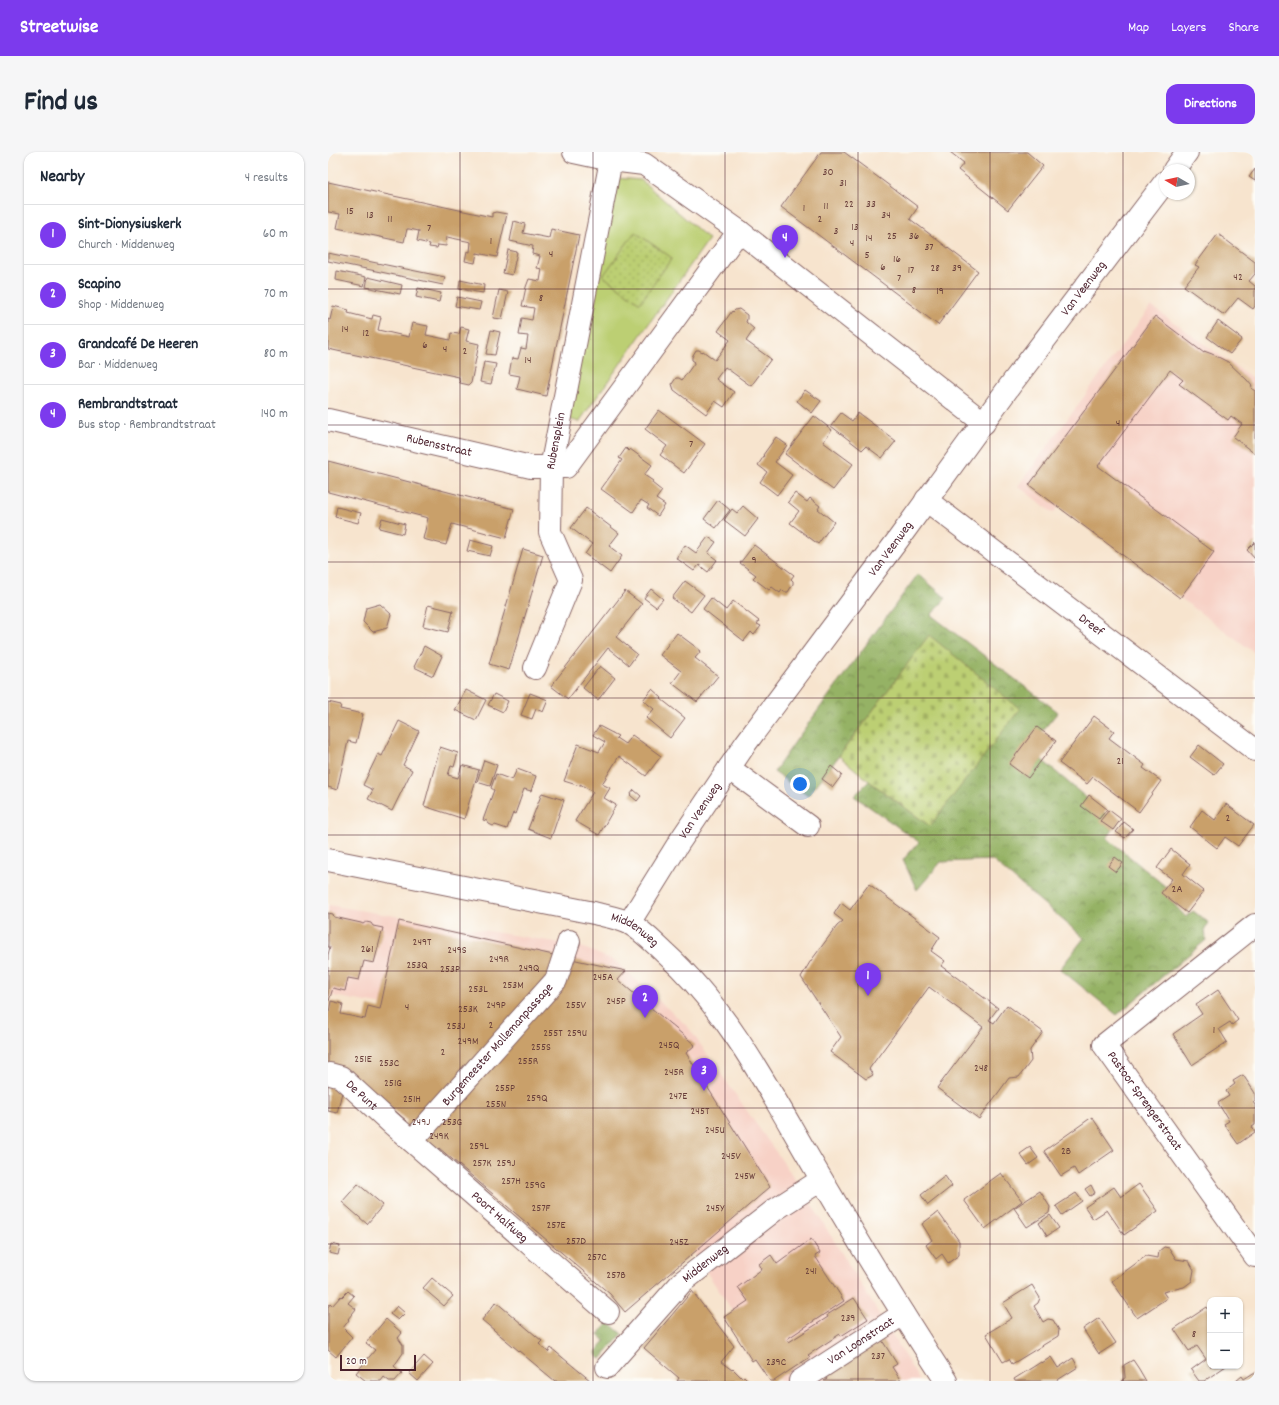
<!DOCTYPE html>
<html lang="en">
<head>
<meta charset="utf-8">
<style>
	:root { --surface:#fff; --page:#f6f6f7; --text:#1f2937; --muted:#747a83; --line:#e0e1e3; --accent:#7c3aed }
	body { margin:0; font-family:Dekko,sans-serif; background:var(--page); color:var(--text) }
	.controls { position:absolute; right:12px; bottom:12px; display:grid; overflow:hidden; border-radius:8px; box-shadow:0 1px 3px #0004 }
	.controls button { width:36px; height:36px; display:grid; place-items:center; padding:0; border:0; border-bottom:1px solid var(--line); background:var(--surface); color:var(--text); font:20px sans-serif }
	.compass { position:absolute; left:831px; top:12px; width:36px; height:36px; border-radius:50%; background:var(--surface); box-shadow:0 1px 3px #0004; rotate:279deg }
	.scale { position:absolute; left:12px; bottom:10px; width:76px; box-sizing:border-box; padding-left:4px; border:2px solid #4a1f2b; border-top:0; font-size:11px; line-height:14px; white-space:nowrap; color:#4a1f2b; -webkit-text-stroke:3px #fdfcf7; paint-order:stroke }
	.you { position:absolute; left:472px; top:632px; width:14px; height:14px; margin:-10px; border:3px solid #fff; border-radius:50%; background:#1a73e8; box-shadow:0 0 0 6px #1a73e833 }
	.badge { display:grid; place-items:center; width:26px; height:26px; border-radius:50%; background:var(--accent); color:#fff; font-size:13px; font-weight:700 }
	.pin { position:absolute; translate:-50% -33px; filter:drop-shadow(0 1px 2px #0008) }
	.pin::after { content:''; position:absolute; top:21px; width:14px; height:12px; background:inherit; clip-path:polygon(0 0,100% 0,50% 100%) }
	.list { margin:0; padding:0; list-style:none }
	h2 { display:flex; justify-content:space-between; align-items:center; height:52px; margin:0; padding:0 16px; font-size:17px }
	h2 small { font-size:13px; font-weight:400; color:var(--muted) }
	.list li { display:grid; grid-template-columns:26px 1fr auto; gap:12px; align-items:center; box-sizing:border-box; height:60px; padding:0 16px; border-top:1px solid var(--line) }
	.list b { display:block; font-size:15px; white-space:nowrap }
	.list p { margin:0; font-size:13px; white-space:nowrap; color:var(--muted) }
	.list em { font-size:13px; font-style:normal; color:var(--muted) }
	.map { position:relative; flex:none; width:927px; height:1229px; overflow:hidden; border-radius:12px }
	header { display:flex; align-items:center; gap:24px; box-sizing:border-box; height:56px; padding:0 20px; background:var(--accent); color:#fff }
	header strong { font-size:19px }
	nav { display:flex; gap:22px; margin-inline-start:auto; font-size:14px }
	.intro { display:flex; align-items:center; justify-content:space-between; box-sizing:border-box; height:96px; padding:0 24px }
	h1 { margin:0; font-size:28px }
	.button { padding:10px 18px; border-radius:12px; background:var(--accent); color:#fff; font-size:14px; font-weight:700 }
	main { display:flex; gap:24px; padding:0 24px }
	aside { flex:1; background:var(--surface); border-radius:12px; box-shadow:0 1px 3px #0004 }
	.map>svg:first-child { display:block }
	.built { fill:#f7d1c6 }
	.grass { fill:#bccf73; stroke:#83774f }
	.forest { fill:url(#forest-crowns); stroke:#706848 }
	.cemetery { fill:url(#cemetery-stones); stroke:#83774f }
	.park { fill:url(#park-dots); stroke:#83774f }
	.building { fill:#c9a06a }
	.lines { fill:none; stroke-linecap:round; stroke-linejoin:round }
	.minor-casing { stroke:#876464; stroke-width:24 }
	.minor { stroke:#fff; stroke-width:22 }
	.grid { fill:none; stroke:#4a1f2b; stroke-width:1; stroke-opacity:0.55 }
	.labels { text-anchor:middle; dominant-baseline:central; stroke-width:4; stroke-linejoin:round; paint-order:stroke }
	.number-label { font-size:11px; fill:#6a3f3b }
	.street-label { font-size:13px; fill:#4a1f2b; stroke:#fdfcf7 }
</style>
</head>
<body>
<header>
<strong>Streetwise</strong>
<nav><a>Map</a><a>Layers</a><a>Share</a></nav>
</header>
<div class="intro"><h1>Find us</h1><a class="button">Directions</a></div>
<main>
<aside>
<h2>Nearby<small>4 results</small></h2>
<ul class="list">
<li><span class="badge">1</span><div><b>Sint-Dionysiuskerk</b><p>Church · Middenweg</p></div><em>60 m</em></li>
<li><span class="badge">2</span><div><b>Scapino</b><p>Shop · Middenweg</p></div><em>70 m</em></li>
<li><span class="badge">3</span><div><b>Grandcafé De Heeren</b><p>Bar · Middenweg</p></div><em>80 m</em></li>
<li><span class="badge">4</span><div><b>Rembrandtstraat</b><p>Bus stop · Rembrandtstraat</p></div><em>140 m</em></li>
</ul>
</aside>
<div class="map">
<svg width="927" height="1229" viewBox="0 0 927 1229">
	<defs>
		<pattern id="forest-crowns" width="20" height="18" patternUnits="userSpaceOnUse"><rect width="20" height="18" fill="#95b265"/><path d="M2 6a3 3 0 1 1 6 0M12 15a3 3 0 1 1 6 0" fill="none" stroke="#7c9053"/></pattern>
		<pattern id="cemetery-stones" width="16" height="16" patternUnits="userSpaceOnUse"><rect width="16" height="16" fill="#bccf73"/><path d="M2 7V4a2 2 0 0 1 4 0v3zM10 15v-3a2 2 0 0 1 4 0v3z" fill="#a3b164"/></pattern>
		<pattern id="park-dots" width="8" height="8" patternUnits="userSpaceOnUse"><rect width="8" height="8" fill="#bccf73"/><path d="M2 2h.1M6 6h.1" fill="none" stroke="#a3b164" stroke-width="1.8" stroke-linecap="round"/></pattern>
	</defs>
	<rect width="100%" height="100%" fill="#fdfcf7"/>
	<filter id="ink" filterUnits="userSpaceOnUse"><feTurbulence type="fractalNoise" baseFrequency=".025" numOctaves="2"/><feDisplacementMap in="SourceGraphic" scale="8" xChannelSelector="R" yChannelSelector="G"/><feConvolveMatrix kernelMatrix="1 2 1 2 8 2 1 2 1" color-interpolation-filters="sRGB"/></filter>
	<filter id="wash" filterUnits="userSpaceOnUse"><feTurbulence type="fractalNoise" baseFrequency=".012" numOctaves="4" result="noise"/><feDisplacementMap in="SourceGraphic" scale="16" xChannelSelector="R" yChannelSelector="G"/><feGaussianBlur stdDeviation="0.9" result="paint"/><feColorMatrix in="noise" values="0 0 0 0 0 0 0 0 0 0 0 0 0 0 0 0 0 1.4 0 .05"/><feComposite in="paint" operator="in"/></filter>
	<g filter="url(#wash)">
		<rect width="100%" height="100%" fill="#f7e4ce"/>
		<g class="built">
			<polygon points="823,154 927,228 927,501 839,436 732,353 725,361 690,334"/>
			<polygon points="0,753 251,794 287,809 360,875 476,1040 592,1229 452,1229 234,906 50,852 0,843"/>
		</g>
		<polygon class="grass" points="288,26 313,28 381,87 251,270 238,266"/>
		<g class="forest">
			<polygon points="590,422 618,446 603,463 730,560 700,596 789,672 779,686 838,735 834,740 858,765 865,759 881,771 877,776 878,788 789,863 732,817 756,786 664,708 613,710 589,738 575,708 591,690 526,644 541,629 602,674 601,484 511,604 480,644 446,620 469,587"/>
			<polygon points="281,1171 294,1182 273,1207 269,1204 268,1200 277,1189 270,1183"/>
		</g>
		<polygon class="cemetery" points="601,483 692,557 602,674 541,629 511,604"/>
		<polygon class="park" points="307,80 344,106 312,151 275,124"/>
		<g id="blocks">
			<g class="building">
				<polygon points="493,0 516,0 590,55 582,67 650,119 610,173 453,55"/>
				<polygon points="622,0 699,0 715,14 680,58 630,18 636,11"/>
				<polygon points="927,17 927,29 921,25"/>
				<polygon points="0,30 164,65 164,61 168,60 179,62 169,105 149,101 147,111 137,109 139,99 142,100 143,90 119,85 118,94 110,93 109,96 101,95 102,92 89,89 91,79 81,77 79,77 76,90 9,76 12,62 0,60"/>
				<polygon points="186,69 197,72 195,81 221,86 223,77 251,83 218,244 189,237 192,224 181,222 184,206 190,207 193,196 198,197 200,184 191,183 194,166 204,168 206,156 194,154 198,135 201,127 212,129 214,117 209,116 212,104 204,102 205,94 182,89"/>
				<polygon points="890,82 927,110 927,122 921,129 927,134 927,154 925,157 910,146 896,163 856,134 871,115 867,113"/>
				<polygon points="180,98 189,100 184,123 175,121"/>
				<polygon points="0,101 117,125 115,133 0,109"/>
				<polygon points="9,119 38,125 36,134 8,128"/>
				<polygon points="40,125 74,133 72,142 38,135"/>
				<polygon points="132,128 156,133 155,141 131,137"/>
				<polygon points="90,136 113,141 111,150 88,145"/>
				<polygon points="171,138 180,140 174,167 165,166"/>
				<polygon points="129,145 153,150 151,158 127,154"/>
				<polygon points="5,154 21,158 20,161 44,167 45,163 53,165 50,178 81,185 84,171 100,174 98,183 122,188 123,181 131,182 133,175 141,177 138,189 151,192 143,231 141,233 132,231 131,228 131,225 0,197 0,167 2,168"/>
				<polygon points="411,157 419,163 419,167 418,170 426,177 418,189 443,207 423,234 397,215 388,227 406,240 396,255 387,249 378,262 346,238 344,232 348,226 351,226 354,228 367,210 364,208 364,205 368,198 371,198 374,200 375,199 387,208 402,188 390,179 404,159 405,160 407,158"/>
				<polygon points="827,164 876,201 876,199 884,202 900,210 919,228 924,234 923,236 927,239 927,302 905,285 914,272 903,264 900,268 851,232 855,228 842,218 770,314 886,400 852,446 701,333"/>
				<polygon points="890,169 914,187 902,202 879,185"/>
				<polygon points="163,178 172,180 167,203 158,202"/>
				<polygon points="156,210 168,212 163,232 152,230"/>
				<polygon points="477,238 493,249 484,261 469,249"/>
				<polygon points="331,258 377,292 356,321 332,303 339,294 317,277"/>
				<polygon points="513,261 524,269 530,261 568,289 554,306 538,294 534,298 503,274"/>
				<polygon points="486,264 504,278 495,290 525,312 505,338 457,302"/>
				<polygon points="448,285 459,293 447,310 464,323 449,343 432,330 439,320 430,313 436,304 435,303"/>
				<polygon points="298,296 301,299 302,297 324,313 316,323 325,329 324,331 334,339 328,347 337,353 330,364 319,356 321,353 313,348 305,360 273,337 294,308 291,306"/>
				<polygon points="0,309 186,357 178,386 124,372 118,393 95,387 100,366 0,340"/>
				<polygon points="467,341 479,350 482,346 492,354 490,357 506,370 490,392 462,371 471,359 460,350"/>
				<polygon points="390,348 402,358 388,376 376,367"/>
				<polygon points="415,354 430,367 417,384 396,368 404,357 409,361"/>
				<polygon points="9,355 33,361 30,371 7,365"/>
				<polygon points="258,356 291,381 281,394 294,404 282,421 257,402 264,392 243,376"/>
				<polygon points="54,366 77,372 75,382 51,376"/>
				<polygon points="380,385 388,390 380,401 389,408 380,420 371,413 366,419 348,406 357,393 368,401"/>
				<polygon points="142,388 165,394 162,404 139,399"/>
				<polygon points="927,390 927,407 919,398"/>
				<polygon points="426,393 466,423 463,427 465,429 465,432 460,440 456,440 454,438 452,441 444,435 441,438 425,426 428,423 412,411"/>
				<polygon points="195,397 215,403 181,518 161,512"/>
				<polygon points="357,429 376,443 363,460 344,446"/>
				<polygon points="323,437 335,447 328,455 316,446"/>
				<polygon points="297,439 314,452 288,485 309,502 301,513 280,496 240,547 223,534"/>
				<polygon points="383,446 398,458 405,449 431,469 429,472 433,474 426,483 423,480 416,489 375,457"/>
				<polygon points="52,452 63,462 59,476 45,480 35,470 38,456"/>
				<polygon points="100,453 125,459 120,480 95,474"/>
				<polygon points="349,481 373,499 367,506 390,524 369,550 344,531 353,519 332,503"/>
				<polygon points="96,494 114,504 105,524 86,515"/>
				<polygon points="272,514 287,526 270,548 255,536"/>
				<polygon points="324,537 334,546 333,547 357,566 342,586 318,566 326,557 315,548"/>
				<polygon points="138,538 158,548 148,568 127,558"/>
				<polygon points="202,541 220,548 215,560 208,557 204,567 193,563"/>
				<polygon points="166,542 180,549 175,560 160,553"/>
				<polygon points="0,550 13,553 12,557 35,562 28,591 20,589 9,638 0,635"/>
				<polygon points="766,564 786,579 781,586 817,613 815,616 833,629 811,660 765,625 759,632 731,611"/>
				<polygon points="71,569 91,579 75,613 84,618 64,659 40,647 45,638 35,633 50,602 54,604"/>
				<polygon points="271,574 290,584 288,586 297,592 304,583 333,604 318,624 291,604 274,632 282,636 276,646 288,653 271,683 247,669 265,640 252,632 252,634 236,629 250,592 271,600 277,590 265,583"/>
				<polygon points="709,575 728,589 700,626 681,612"/>
				<polygon points="871,593 895,612 886,623 862,605"/>
				<polygon points="112,595 130,601 126,615 123,614 120,623 130,626 134,613 151,618 136,667 96,654"/>
				<polygon points="156,608 169,613 162,634 149,630"/>
				<polygon points="503,614 514,623 505,635 494,627"/>
				<polygon points="189,617 208,624 203,639 196,637 187,662 185,661 179,677 167,673 165,674 161,672 159,669 155,668 166,638 163,636 168,622 184,628"/>
				<polygon points="306,638 313,644 309,649 302,643"/>
				<polygon points="214,641 236,648 223,686 200,677"/>
				<polygon points="761,643 779,657 771,667 753,654"/>
				<polygon points="898,652 926,673 910,694 897,685 889,696 862,675 874,658 887,668"/>
				<polygon points="781,658 793,667 785,678 772,669"/>
				<polygon points="796,670 805,677 797,686 788,680"/>
				<polygon points="843,697 862,712 855,722 876,739 859,761 833,741 844,727 829,716"/>
				<polygon points="787,705 795,711 788,720 780,714"/>
				<polygon points="541,732 612,785 603,799 617,809 613,814 670,856 661,868 666,871 679,853 715,880 702,898 703,909 691,925 681,926 651,967 609,936 655,875 601,835 541,917 545,923 538,927 502,900 513,885 473,825 482,810 509,774 515,769 506,762 513,751 522,758"/>
				<polygon points="0,761 5,762 6,765 33,771 35,772 38,770 43,771 45,774 55,776 46,811 36,809 31,828 20,826 17,839 5,836 1,849 0,849 0,803 2,795 0,795"/>
				<polygon points="71,769 298,819 290,828 367,893 358,901 442,1035 297,1160 282,1142 111,996 107,1000 76,974 79,969 17,916 0,928 0,859 1,860 3,849 15,852 13,862 37,867 40,854 52,857"/>
				<polygon points="890,838 910,868 904,873 902,870 891,877 899,890 864,913 845,882 874,862 868,853"/>
				<polygon points="915,923 927,941 927,949 925,950 927,953 927,973 924,975 927,980 910,992 896,972 901,969 890,951 901,944 898,939 907,932 905,929"/>
				<polygon points="0,929 16,932 9,961 0,959"/>
				<polygon points="764,965 786,998 750,1023 746,1016 733,1024 716,999"/>
				<polygon points="702,995 710,1006 700,1013 692,1002"/>
				<polygon points="673,1021 694,1049 657,1077 636,1048"/>
				<polygon points="617,1024 624,1034 600,1053 593,1043"/>
				<polygon points="30,1032 55,1053 39,1072 14,1050"/>
				<polygon points="811,1032 830,1059 796,1083 779,1058 765,1067 757,1055 786,1035 793,1045"/>
				<polygon points="763,1033 767,1041 762,1044 757,1037"/>
				<polygon points="712,1039 722,1055 721,1061 699,1075 686,1056"/>
				<polygon points="748,1041 754,1049 734,1063 728,1054"/>
				<polygon points="610,1060 631,1089 631,1103 620,1111 614,1102 608,1107 598,1093 604,1088 594,1072"/>
				<polygon points="722,1063 731,1076 719,1084 711,1071"/>
				<polygon points="483,1087 492,1101 487,1104 516,1149 459,1187 461,1190 500,1165 499,1163 526,1146 540,1167 513,1184 512,1182 480,1203 482,1205 446,1229 442,1229 427,1207 424,1209 396,1165 420,1149 410,1135 434,1117 431,1112 443,1103 449,1112"/>
				<polygon points="3,1092 12,1094 10,1103 1,1101"/>
				<polygon points="836,1095 841,1096 848,1107 861,1109 866,1118 864,1129 856,1135 835,1140 839,1146 809,1166 784,1129 818,1104 830,1106 831,1099"/>
				<polygon points="104,1126 125,1144 116,1154 95,1136"/>
				<polygon points="704,1133 712,1146 710,1151 706,1154 715,1170 720,1167 725,1168 731,1178 730,1184 684,1212 681,1207 675,1210 658,1182 684,1166 675,1151"/>
				<polygon points="20,1139 26,1144 20,1151 28,1157 20,1167 21,1168 15,1176 24,1185 8,1205 0,1198 0,1155 2,1152 4,1154 13,1144 14,1145"/>
				<polygon points="364,1139 406,1194 393,1210 404,1218 405,1217 414,1226 416,1224 421,1229 349,1229 351,1226 316,1196"/>
				<polygon points="168,1150 214,1189 211,1192 220,1200 223,1196 263,1229 227,1229 209,1214 154,1168"/>
				<polygon points="69,1154 77,1161 70,1168 62,1162"/>
				<polygon points="879,1155 882,1160 882,1214 898,1214 876,1229 871,1229 863,1218 878,1207 869,1194 861,1199 846,1177"/>
				<polygon points="771,1166 788,1191 771,1202 755,1177"/>
				<polygon points="58,1167 74,1181 70,1186 75,1193 75,1201 66,1214 74,1221 67,1229 61,1229 56,1225 53,1229 38,1229 28,1221 47,1198 38,1191"/>
				<polygon points="552,1185 569,1212 564,1215 573,1229 496,1229 499,1227 495,1220"/>
				<polygon points="96,1204 105,1212 90,1229 81,1221"/>
				<polygon points="723,1205 730,1216 745,1206 750,1215 728,1229 687,1229 686,1227 713,1210 714,1211"/>
				<polygon points="805,1208 811,1217 818,1229 793,1229 797,1226 796,1213"/>
				<polygon points="927,1220 927,1229 908,1229 914,1224 916,1227"/>
			</g>
		</g>
	</g>
	<g filter="url(#ink)">
		<use href="#blocks" fill-opacity="0" stroke="#876464" stroke-width="1"/>
		<g class="lines">
			<defs>
				<g id="minor">
					<polyline points="246,0 283,8 316,12 411,79 656,271"/>
					<polyline points="846,18 859,0"/>
					<path id="s1" d="M0,268L203,315H238L411,79"/>
					<path id="s2" d="M598,348L927,598"/>
					<path id="s3" d="M207,516L243,428L222,380L223,316L283,8"/>
					<polyline points="401,616 480,674"/>
					<path id="s4" d="M0,708L266,761C277,764 290,766 301,771C315,779 326,791 338,802C406,864 447,950 494,1028C534,1096 575,1163 618,1229"/>
					<path id="s5" d="M301,771L352,689L418,591L569,389L684,231L837,30"/>
					<path id="s6" d="M927,773L776,893L927,1104"/>
					<path id="s7" d="M2,922L13,925L63,971L280,1160"/>
					<path id="s8" d="M84,989L228,828L241,789"/>
					<path id="s9" d="M279,1215L354,1130L448,1057L493,1028"/>
					<path id="s10" d="M472,1229L575,1162"/>
				</g>
			</defs>
			<use href="#minor" class="minor-casing"/>
			<use href="#minor" class="minor"/>
		</g>
	</g>
	<path class="grid" d="M132,0V1229M265,0V1229M397,0V1229M530,0V1229M662,0V1229M795,0V1229M0,137H927M0,273H927M0,410H927M0,546H927M0,683H927M0,819H927M0,956H927M0,1092H927"/>
	<g class="labels">
		<g class="number-label">
			<text x="500" y="21">30</text>
			<text x="515" y="32">31</text>
			<text x="521" y="53">22</text>
			<text x="543" y="53">33</text>
			<text x="498" y="55">11</text>
			<text x="476" y="57">1</text>
			<text x="22" y="60">15</text>
			<text x="42" y="64">13</text>
			<text x="558" y="64">34</text>
			<text x="62" y="68">11</text>
			<text x="492" y="68">2</text>
			<text x="527" y="76">13</text>
			<text x="101" y="77">7</text>
			<text x="508" y="80">3</text>
			<text x="564" y="85">25</text>
			<text x="586" y="85">36</text>
			<text x="541" y="87">14</text>
			<text x="163" y="90">1</text>
			<text x="524" y="92">4</text>
			<text x="601" y="96">37</text>
			<text x="223" y="103">4</text>
			<text x="539" y="104">5</text>
			<text x="569" y="108">16</text>
			<text x="555" y="116">6</text>
			<text x="607" y="117">28</text>
			<text x="629" y="117">39</text>
			<text x="583" y="119">17</text>
			<text x="910" y="126">42</text>
			<text x="571" y="127">7</text>
			<text x="586" y="139">8</text>
			<text x="612" y="140">19</text>
			<text x="213" y="147">8</text>
			<text x="17" y="178">14</text>
			<text x="38" y="182">12</text>
			<text x="97" y="194">6</text>
			<text x="117" y="198">4</text>
			<text x="137" y="200">2</text>
			<text x="200" y="209">14</text>
			<text x="790" y="272">4</text>
			<text x="363" y="293">7</text>
			<text x="426" y="409">9</text>
			<text x="792" y="610">21</text>
			<text x="900" y="667">2</text>
			<text x="849" y="738">2A</text>
			<text x="94" y="791">249T</text>
			<text x="39" y="798">261</text>
			<text x="129" y="799">249S</text>
			<text x="171" y="808">249R</text>
			<text x="89" y="814">253Q</text>
			<text x="201" y="817">249Q</text>
			<text x="122" y="818">253P</text>
			<text x="275" y="826">245A</text>
			<text x="185" y="834">253M</text>
			<text x="150" y="838">253L</text>
			<text x="288" y="850">245P</text>
			<text x="168" y="854">249P</text>
			<text x="248" y="854">255V</text>
			<text x="79" y="856">4</text>
			<text x="140" y="858">253K</text>
			<text x="163" y="874">2</text>
			<text x="128" y="875">253J</text>
			<text x="886" y="879">1</text>
			<text x="225" y="882">255T</text>
			<text x="249" y="882">259U</text>
			<text x="140" y="890">249M</text>
			<text x="341" y="894">245Q</text>
			<text x="213" y="896">255S</text>
			<text x="115" y="901">2</text>
			<text x="35" y="908">251E</text>
			<text x="200" y="910">255R</text>
			<text x="61" y="912">253C</text>
			<text x="653" y="917">248</text>
			<text x="346" y="921">245R</text>
			<text x="65" y="932">251G</text>
			<text x="177" y="937">255P</text>
			<text x="350" y="945">247E</text>
			<text x="209" y="947">259Q</text>
			<text x="84" y="948">251H</text>
			<text x="168" y="953">255N</text>
			<text x="372" y="960">245T</text>
			<text x="93" y="971">249J</text>
			<text x="124" y="971">253G</text>
			<text x="387" y="979">245U</text>
			<text x="111" y="985">249K</text>
			<text x="151" y="995">259L</text>
			<text x="738" y="1000">2B</text>
			<text x="403" y="1005">245V</text>
			<text x="154" y="1012">257K</text>
			<text x="178" y="1012">259J</text>
			<text x="417" y="1025">245W</text>
			<text x="183" y="1030">257H</text>
			<text x="207" y="1034">259G</text>
			<text x="213" y="1057">257F</text>
			<text x="387" y="1057">245Y</text>
			<text x="228" y="1074">257E</text>
			<text x="248" y="1090">257D</text>
			<text x="351" y="1091">245Z</text>
			<text x="269" y="1106">257C</text>
			<text x="483" y="1120">241</text>
			<text x="288" y="1124">257B</text>
			<text x="520" y="1167">239</text>
			<text x="866" y="1183">8</text>
			<text x="550" y="1205">237</text>
			<text x="448" y="1211">239C</text>
		</g>
		<g class="street-label">
			<text stroke="none"><textPath href="#s5" startOffset="781">Van Veenweg</textPath></text>
			<text stroke="none"><textPath href="#s3" startOffset="239">Rubensplein</textPath></text>
			<text stroke="none"><textPath href="#s1" startOffset="114">Rubensstraat</textPath></text>
			<text stroke="none"><textPath href="#s5" startOffset="457">Van Veenweg</textPath></text>
			<text stroke="none"><textPath href="#s2" startOffset="207">Dreef</textPath></text>
			<text stroke="none"><textPath href="#s5" startOffset="133">Van Veenweg</textPath></text>
			<text stroke="none"><textPath href="#s4" startOffset="316">Middenweg</textPath></text>
			<text stroke="none"><textPath href="#s8" startOffset="129">Burgemeester Mollemanpassage</textPath></text>
			<text stroke="none"><textPath href="#s7" startOffset="39">De Punt</textPath></text>
			<text stroke="none"><textPath href="#s6" startOffset="262">Pastoor Sprengerstraat</textPath></text>
			<text stroke="none"><textPath href="#s7" startOffset="223">Poort Halfweg</textPath></text>
			<text stroke="none"><textPath href="#s9" startOffset="143">Middenweg</textPath></text>
			<text stroke="none"><textPath href="#s10" startOffset="73">Van Loonstraat</textPath></text>
		</g>
	</g>
</svg>
<div class="controls">
<button>+</button>
<button>−</button>
</div>
<svg class="compass" viewBox="-18 -18 36 36"><path d="M0-13l5 13h-10z" fill="#e53935"/><path d="M0 13l5-13h-10z" fill="#747a83"/></svg>
<div class="scale">20 m</div>
<div class="you"></div>
<div class="pin badge" style="left:540px;top:844px">1</div>
<div class="pin badge" style="left:317px;top:866px">2</div>
<div class="pin badge" style="left:376px;top:939px">3</div>
<div class="pin badge" style="left:457px;top:106px">4</div>
</div>
</main>
</body>
</html>
